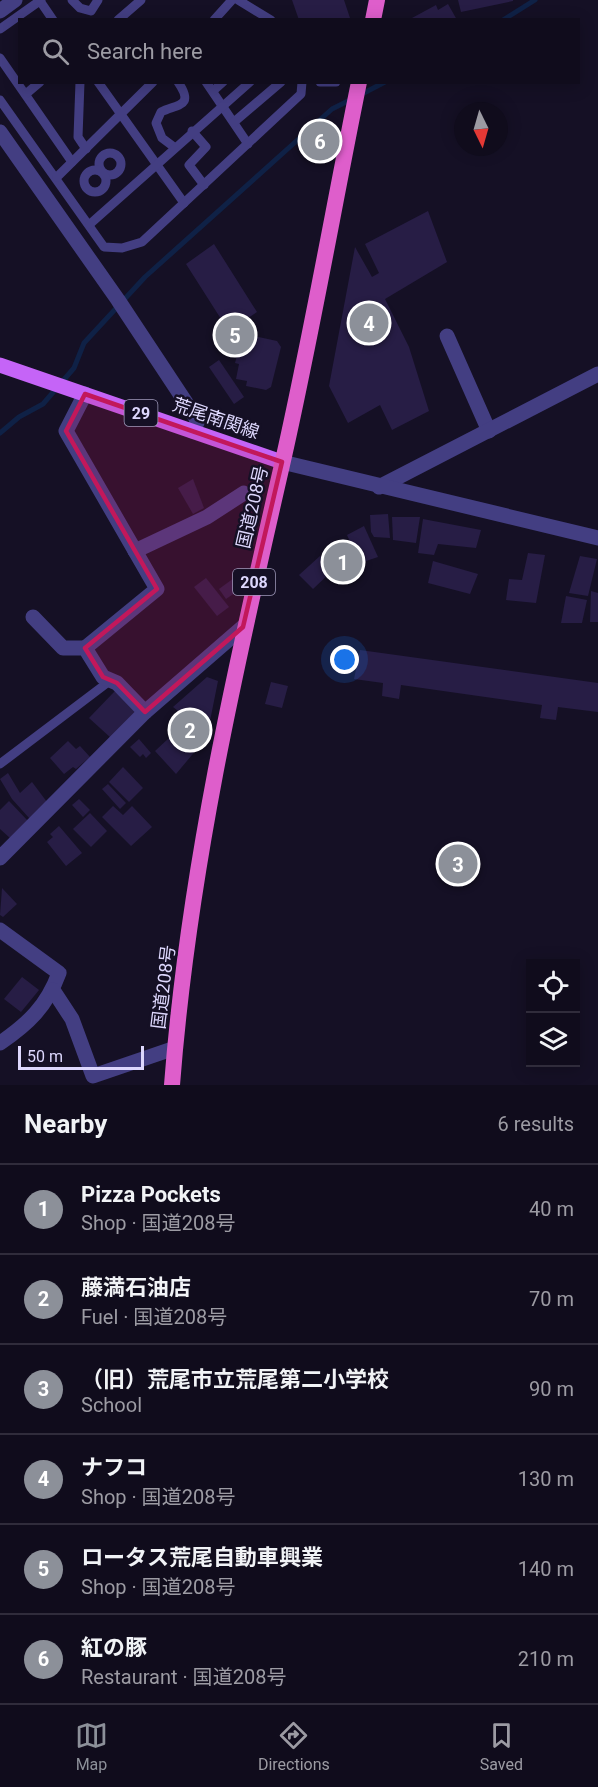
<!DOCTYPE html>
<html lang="en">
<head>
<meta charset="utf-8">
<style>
	:root { --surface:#100c1c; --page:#191525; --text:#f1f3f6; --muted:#9c9ba3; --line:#302c3b; --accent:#8c9099 }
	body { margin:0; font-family:Roboto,"Noto Sans JP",sans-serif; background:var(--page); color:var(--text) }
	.controls { position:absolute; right:18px; bottom:18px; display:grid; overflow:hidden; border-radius:0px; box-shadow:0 3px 15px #0003 }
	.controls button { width:54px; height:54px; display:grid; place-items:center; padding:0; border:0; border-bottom:2px solid var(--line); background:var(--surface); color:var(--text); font:30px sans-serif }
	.compass { position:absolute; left:454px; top:102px; width:54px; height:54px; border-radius:50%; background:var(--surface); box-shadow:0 3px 15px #0003; rotate:175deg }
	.scale { position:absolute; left:18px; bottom:15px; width:126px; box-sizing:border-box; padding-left:6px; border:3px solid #ddd7fd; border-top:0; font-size:16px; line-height:21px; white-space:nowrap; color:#ddd7fd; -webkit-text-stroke:4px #151025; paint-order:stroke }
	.you { position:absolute; left:345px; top:660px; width:21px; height:21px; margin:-15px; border:4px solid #fff; border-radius:50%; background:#1a73e8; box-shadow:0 0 0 9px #1a73e833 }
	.badge { display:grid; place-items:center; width:39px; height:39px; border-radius:50%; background:var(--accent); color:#fff; font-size:20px; font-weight:700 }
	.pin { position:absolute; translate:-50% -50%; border:3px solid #fff; box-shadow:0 2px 6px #0006 }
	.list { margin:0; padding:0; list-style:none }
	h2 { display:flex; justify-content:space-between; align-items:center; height:78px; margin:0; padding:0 24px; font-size:26px }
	h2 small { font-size:20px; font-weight:400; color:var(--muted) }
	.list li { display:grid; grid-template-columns:39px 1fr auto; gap:18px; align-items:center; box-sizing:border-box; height:90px; padding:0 24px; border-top:2px solid var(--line) }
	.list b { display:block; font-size:22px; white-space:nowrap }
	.list p { margin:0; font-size:20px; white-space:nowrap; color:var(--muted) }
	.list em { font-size:20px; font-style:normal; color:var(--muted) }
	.icon { flex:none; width:33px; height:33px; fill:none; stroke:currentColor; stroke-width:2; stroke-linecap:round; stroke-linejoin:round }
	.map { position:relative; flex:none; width:598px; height:1085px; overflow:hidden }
	.search { position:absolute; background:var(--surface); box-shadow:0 3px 15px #0003; left:18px; right:18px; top:18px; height:66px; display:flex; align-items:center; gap:15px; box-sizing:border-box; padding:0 21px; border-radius:0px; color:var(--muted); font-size:22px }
	.sheet { height:618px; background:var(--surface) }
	nav { display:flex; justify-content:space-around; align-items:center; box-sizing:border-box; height:84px; border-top:2px solid var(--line); background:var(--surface); font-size:16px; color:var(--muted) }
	nav a { display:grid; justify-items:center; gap:3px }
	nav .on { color:var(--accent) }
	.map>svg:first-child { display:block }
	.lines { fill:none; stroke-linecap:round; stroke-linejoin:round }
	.stream { stroke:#0f2146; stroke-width:5 }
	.building { fill:#271d45 }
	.service { stroke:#433e82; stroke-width:9 }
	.minor { stroke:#433e82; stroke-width:15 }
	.tertiary { stroke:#433e82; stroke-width:15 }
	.primary { stroke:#c564f7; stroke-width:15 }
	.trunk { stroke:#de5ecb; stroke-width:16 }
	.marked { fill:#c2185b; fill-opacity:0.2; stroke:#c2185b; stroke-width:4.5; stroke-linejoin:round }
	.labels { text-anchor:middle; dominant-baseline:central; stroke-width:5; stroke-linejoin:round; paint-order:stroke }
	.shield { fill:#151025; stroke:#a19bbc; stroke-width:1.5 }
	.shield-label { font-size:16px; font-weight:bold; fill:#ddd7fd }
	.street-label { font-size:18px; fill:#ddd7fd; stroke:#151025 }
</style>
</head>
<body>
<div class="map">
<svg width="598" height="1085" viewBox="0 0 598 1085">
	<rect width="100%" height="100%" fill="#151025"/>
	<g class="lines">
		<g class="stream">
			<polyline points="503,20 535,0"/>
			<polyline points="360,95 385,82"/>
			<polyline points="0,433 19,417 43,404 74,368 84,343 145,277 332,109 352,99"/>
		</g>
	</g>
	<g class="building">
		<polygon points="292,0 344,0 350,18 299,20"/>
		<polygon points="458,0 513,0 513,1 461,12"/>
		<polygon points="448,4 457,20 412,18 436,5 438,10"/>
		<polygon points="428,211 447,262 385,299 409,347 429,411 392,430 380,405 348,423 329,386 355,247 372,277 379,273 365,244"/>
		<polygon points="214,244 257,312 245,320 254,336 277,341 281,347 271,387 266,390 246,386 247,381 236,379 239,364 235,363 241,340 233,327 228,330 186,264"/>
		<polygon points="219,360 244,397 234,404 209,367"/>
		<polygon points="193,479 204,508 193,514 178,488"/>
		<polygon points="388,514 390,538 374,537 371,532 370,515"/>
		<polygon points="392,517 420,517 416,543 393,540"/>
		<polygon points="423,519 481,530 476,548 438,544 434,555 418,553"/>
		<polygon points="364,526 378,557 360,563 347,535"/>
		<polygon points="343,549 364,571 352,583 331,560"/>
		<polygon points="528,553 545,555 536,603 506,600 509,579 522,580"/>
		<polygon points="320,556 333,570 313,589 299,575"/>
		<polygon points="580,556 597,559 588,596 569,593"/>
		<polygon points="433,561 478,574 470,594 428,583"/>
		<polygon points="206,578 229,607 217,616 194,587"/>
		<polygon points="234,578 242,588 226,599 219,589"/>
		<polygon points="591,591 598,593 598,622 590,622"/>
		<polygon points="566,596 587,600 582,623 561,623"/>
		<polygon points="360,650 598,683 598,712 558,707 556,720 540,718 542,705 401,685 399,699 382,696 383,683 354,679"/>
		<polygon points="207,677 218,681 207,736 198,747 172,725 182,714 173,707"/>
		<polygon points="271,682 288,686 282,708 265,704"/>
		<polygon points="115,691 136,711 111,738 89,718"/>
		<polygon points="182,736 197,749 176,774 155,751 169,738 174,744"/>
		<polygon points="139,739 151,753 146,758 143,754 140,757 130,747"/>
		<polygon points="68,741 76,749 80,746 90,757 76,769 73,767 64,774 50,758"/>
		<polygon points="123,767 143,788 129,802 109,782"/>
		<polygon points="8,773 20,793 32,782 47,802 30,819 12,799 0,779"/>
		<polygon points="108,784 126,803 120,809 102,789"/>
		<polygon points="79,799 90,810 83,817 72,805"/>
		<polygon points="9,801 28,821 10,838 0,829 0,810"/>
		<polygon points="113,806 123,815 132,806 152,827 131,846 102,817"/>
		<polygon points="90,813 107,831 91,847 73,829"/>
		<polygon points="59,826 82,853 66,866 47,842 53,837 50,834"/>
		<polygon points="2,888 17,904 3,917 0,915"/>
		<polygon points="22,977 39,990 21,1012 4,999"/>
	</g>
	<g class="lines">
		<g class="service">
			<polyline points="72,0 80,8 91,11 98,0"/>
			<polyline points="238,0 271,20"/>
			<polyline points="40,1 53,20"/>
			<polyline points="118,20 141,0"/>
			<polyline points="214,20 232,0"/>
			<polyline points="0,29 41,0"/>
			<polyline points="0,58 72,162"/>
			<polyline points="80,82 78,137 86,149"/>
			<polyline points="98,82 184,203"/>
			<polyline points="206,82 248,144"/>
			<polyline points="320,82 336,82"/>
			<polyline points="213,91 223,82"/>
			<polyline points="27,93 40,82"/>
			<polyline points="0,100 104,247 122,248 142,242 301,94 302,82"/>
			<polyline points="234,122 281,82"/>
			<polyline points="192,131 206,147 189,165 204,185"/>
			<path d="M174,147L162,138L156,123L161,112C177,104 195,107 178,82"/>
			<circle cx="110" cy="164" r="11"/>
			<circle cx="95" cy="181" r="11"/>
			<polyline points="57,177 153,82"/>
			<polyline points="90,224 250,82"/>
			<polyline points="0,764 111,680"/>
		</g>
		<g class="minor">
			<polyline points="0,11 15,0"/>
			<polyline points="0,132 118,300 198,421 192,431"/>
			<polyline points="447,336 489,431"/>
			<polyline points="85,394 66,431 157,589 85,648"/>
			<polyline points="379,487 598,374"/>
			<polyline points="135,551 207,517 244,493"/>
			<polyline points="33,617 63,648 85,648 103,677 117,683 145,712"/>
			<path d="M0,930L59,973C47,1006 28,1024 0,1043"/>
			<polyline points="53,990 72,1019 93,1076 175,1048"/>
		</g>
		<g class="tertiary">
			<polyline points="282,462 598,538"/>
			<polyline points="0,858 145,712 243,627"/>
		</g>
		<polyline class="primary" points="0,365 282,462"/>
		<g class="trunk">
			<polyline points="373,20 377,0"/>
			<path d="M172,1085C188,875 235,669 282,465C311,338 333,210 359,82"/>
		</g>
	</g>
	<path class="marked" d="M85,394L282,462L243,627L145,712L117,683L103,677L85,648L157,589L66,431Z"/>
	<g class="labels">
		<g class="shield">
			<rect x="124.5" y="400" width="33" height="26" rx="4.5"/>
			<rect x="233" y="569" width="42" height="26" rx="4.5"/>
		</g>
		<g class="shield-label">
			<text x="141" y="413">29</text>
			<text x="254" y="582">208</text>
		</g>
		<g class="street-label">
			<text transform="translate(216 418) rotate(19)">荒尾南関線</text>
			<text transform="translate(252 507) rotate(-77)">国道208号</text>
			<text transform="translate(163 987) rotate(-83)">国道208号</text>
		</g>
	</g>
</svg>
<div class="controls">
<button><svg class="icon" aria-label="locate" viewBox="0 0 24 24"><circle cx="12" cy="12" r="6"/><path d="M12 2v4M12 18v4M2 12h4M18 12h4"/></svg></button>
<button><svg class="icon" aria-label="layers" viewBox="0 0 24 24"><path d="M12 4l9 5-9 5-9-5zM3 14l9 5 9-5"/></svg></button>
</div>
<svg class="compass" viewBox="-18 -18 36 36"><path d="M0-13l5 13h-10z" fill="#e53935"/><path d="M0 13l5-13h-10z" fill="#9c9ba3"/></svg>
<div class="scale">50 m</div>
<div class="you"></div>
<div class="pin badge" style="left:343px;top:562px">1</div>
<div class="pin badge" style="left:190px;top:730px">2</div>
<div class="pin badge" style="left:458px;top:864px">3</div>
<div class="pin badge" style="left:369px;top:323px">4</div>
<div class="pin badge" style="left:235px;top:335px">5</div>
<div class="pin badge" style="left:320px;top:141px">6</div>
<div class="search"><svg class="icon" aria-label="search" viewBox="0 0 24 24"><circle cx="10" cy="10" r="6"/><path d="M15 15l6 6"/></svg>Search here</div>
</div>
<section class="sheet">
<h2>Nearby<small>6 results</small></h2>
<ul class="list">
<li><span class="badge">1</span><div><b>Pizza Pockets</b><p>Shop · 国道208号</p></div><em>40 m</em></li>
<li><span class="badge">2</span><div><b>藤満石油店</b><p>Fuel · 国道208号</p></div><em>70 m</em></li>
<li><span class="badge">3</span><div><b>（旧）荒尾市立荒尾第二小学校</b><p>School</p></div><em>90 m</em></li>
<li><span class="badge">4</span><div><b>ナフコ</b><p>Shop · 国道208号</p></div><em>130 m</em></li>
<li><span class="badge">5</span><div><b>ロータス荒尾自動車興業</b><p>Shop · 国道208号</p></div><em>140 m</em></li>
<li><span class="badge">6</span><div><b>紅の豚</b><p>Restaurant · 国道208号</p></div><em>210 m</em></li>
</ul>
</section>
<nav>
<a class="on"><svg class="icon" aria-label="map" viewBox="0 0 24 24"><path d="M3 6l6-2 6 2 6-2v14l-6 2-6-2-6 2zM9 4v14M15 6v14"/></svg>Map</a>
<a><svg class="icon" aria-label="directions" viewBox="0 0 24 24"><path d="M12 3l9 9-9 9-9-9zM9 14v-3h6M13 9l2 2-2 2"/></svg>Directions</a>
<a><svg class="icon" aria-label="saved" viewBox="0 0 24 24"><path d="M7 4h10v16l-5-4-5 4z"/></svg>Saved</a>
</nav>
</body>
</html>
